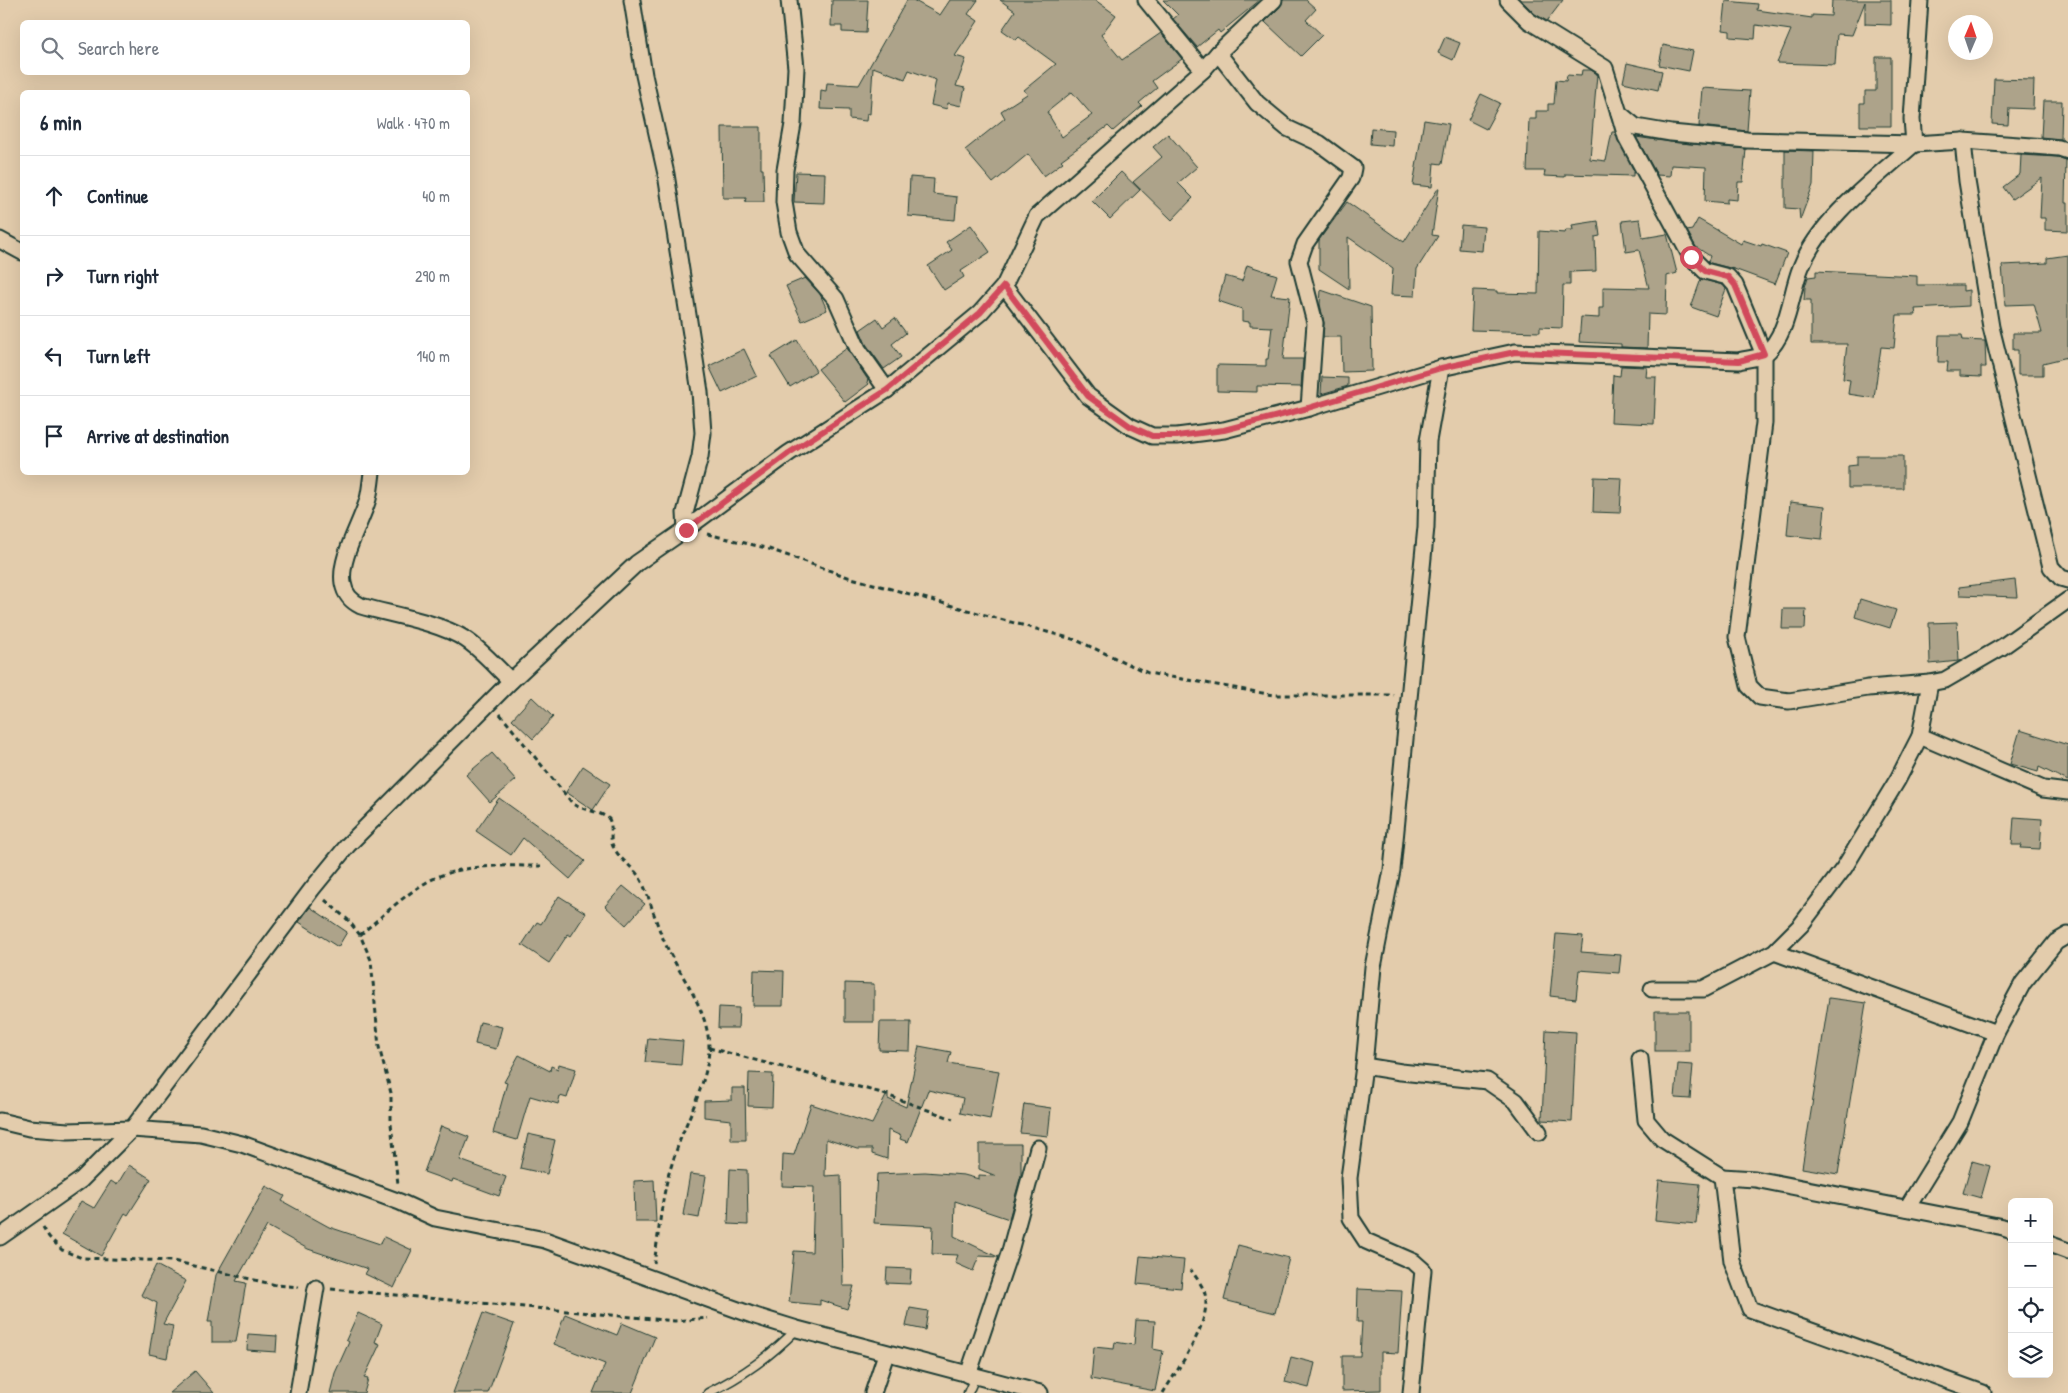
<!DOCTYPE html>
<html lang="en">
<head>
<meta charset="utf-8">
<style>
	:root { --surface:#fff; --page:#f6f6f7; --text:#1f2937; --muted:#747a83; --line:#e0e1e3 }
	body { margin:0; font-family:"Patrick Hand",sans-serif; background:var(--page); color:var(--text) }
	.controls { position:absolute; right:15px; bottom:15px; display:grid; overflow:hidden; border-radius:8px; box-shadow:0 5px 20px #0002 }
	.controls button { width:45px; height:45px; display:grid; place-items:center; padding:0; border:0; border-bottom:1px solid var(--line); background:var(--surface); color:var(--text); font:25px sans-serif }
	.compass { position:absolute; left:1948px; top:15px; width:45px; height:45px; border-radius:50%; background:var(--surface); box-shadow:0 5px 20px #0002; rotate:2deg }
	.stop { position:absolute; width:15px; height:15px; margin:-11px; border:4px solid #d1495b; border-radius:50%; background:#fff }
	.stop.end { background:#d1495b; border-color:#fff; box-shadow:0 1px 5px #0008 }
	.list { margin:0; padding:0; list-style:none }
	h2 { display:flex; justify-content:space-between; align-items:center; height:65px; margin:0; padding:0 20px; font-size:21px }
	h2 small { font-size:16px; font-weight:400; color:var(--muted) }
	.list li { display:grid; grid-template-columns:32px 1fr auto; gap:15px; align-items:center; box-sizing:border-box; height:80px; padding:0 20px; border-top:1px solid var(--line) }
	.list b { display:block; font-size:19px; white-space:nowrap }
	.list em { font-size:16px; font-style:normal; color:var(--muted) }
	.icon { flex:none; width:28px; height:28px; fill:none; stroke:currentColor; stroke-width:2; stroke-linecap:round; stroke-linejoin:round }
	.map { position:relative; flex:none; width:2068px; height:1393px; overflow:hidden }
	.search { position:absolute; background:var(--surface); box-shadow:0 5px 20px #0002; left:20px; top:20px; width:450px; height:55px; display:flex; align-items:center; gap:12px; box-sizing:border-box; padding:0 18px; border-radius:8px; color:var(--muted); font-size:19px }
	.panel { position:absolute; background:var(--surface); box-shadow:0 5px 20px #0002; left:20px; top:90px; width:450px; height:385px; border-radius:8px }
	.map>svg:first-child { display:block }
	.building { fill:#ada38a; stroke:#1f3d34; fill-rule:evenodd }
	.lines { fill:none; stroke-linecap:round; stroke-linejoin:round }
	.lane-casing { stroke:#1f3d34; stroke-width:11 }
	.street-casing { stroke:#1f3d34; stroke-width:19 }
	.path { stroke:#1f3d34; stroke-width:3; stroke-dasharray:5 4; stroke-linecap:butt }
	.lane { stroke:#e3ccac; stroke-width:8 }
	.street { stroke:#e3ccac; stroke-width:15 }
	.route { stroke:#d1495b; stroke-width:6 }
</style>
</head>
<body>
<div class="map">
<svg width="2068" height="1393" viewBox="0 0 2068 1393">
	<rect width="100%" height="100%" fill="#e3ccac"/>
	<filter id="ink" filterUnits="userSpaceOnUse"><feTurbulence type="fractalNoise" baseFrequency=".02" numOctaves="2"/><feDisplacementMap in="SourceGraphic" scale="10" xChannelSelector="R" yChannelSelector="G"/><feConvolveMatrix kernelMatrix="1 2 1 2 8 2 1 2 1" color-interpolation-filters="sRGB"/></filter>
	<g filter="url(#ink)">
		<g class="building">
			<polygon points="832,0 868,0 866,33 842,32 842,26 831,26"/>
			<polygon points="907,0 913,0 940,15 950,0 978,0 968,14 978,21 955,56 966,59 956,86 965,88 961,106 948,103 947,109 931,105 936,80 909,70 905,79 873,67 870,114 867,113 866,121 849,119 849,110 820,109 821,90 826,91 827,83 859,85"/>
			<path d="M1000,0H1095L1116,15L1101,35L1122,60L1161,33L1182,59L1152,81L1157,88L1139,103L1142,106L1113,131L1108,126L1061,160L1063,162L1044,176L1028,154L993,183L965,150L1005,118L1001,111L1027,94L1024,90L1056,64L1019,37L1016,40L1002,30L1015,11ZM1072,92L1092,115L1062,137L1047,112Z"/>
			<polygon points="1163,0 1260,0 1220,33 1218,30 1197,47 1173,19 1178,15"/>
			<polygon points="1283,0 1306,0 1316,9 1306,20 1322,35 1301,56 1265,22 1280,7"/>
			<polygon points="1521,0 1563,0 1547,21 1535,14"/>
			<polygon points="1832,0 1891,0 1891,25 1865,24 1865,2 1852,35 1837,34 1835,65 1777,63 1791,30 1756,25 1755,39 1730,37 1730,31 1723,30 1726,1 1758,4 1757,10 1812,18 1812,15 1831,16"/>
			<polygon points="1445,37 1460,43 1453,60 1438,53"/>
			<polygon points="1663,45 1693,51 1689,71 1659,65"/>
			<polygon points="1876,57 1891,57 1891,126 1860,126 1860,103 1865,103 1865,91 1876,91"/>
			<polygon points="1627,63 1662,71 1658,90 1623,82"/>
			<polygon points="1582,70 1591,70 1597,74 1590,159 1606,161 1612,132 1615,132 1635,173 1633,173 1633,176 1565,174 1565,177 1544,176 1545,171 1527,171 1529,119 1536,119 1536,111 1548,111 1548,104 1554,104 1556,80 1566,81 1567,75 1581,76"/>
			<polygon points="1994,79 2034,80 2033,109 2009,108 2008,125 1992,124"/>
			<polygon points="1702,88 1750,91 1747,131 1699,126"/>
			<polygon points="1481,94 1500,103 1486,129 1468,120"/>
			<polygon points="2043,101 2062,101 2061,139 2041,137"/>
			<polygon points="1424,120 1449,124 1442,164 1434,163 1432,187 1413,185"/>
			<polygon points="722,127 761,127 761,169 763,169 764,202 745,202 746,198 723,198"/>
			<polygon points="1371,128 1393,130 1392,146 1370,144"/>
			<polygon points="1168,134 1197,167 1178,183 1193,198 1172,220 1133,182 1162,157 1153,147"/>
			<polygon points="1636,137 1670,142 1746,149 1743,182 1738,182 1737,200 1727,199 1727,203 1705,201 1706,167 1671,165 1670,176 1657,175"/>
			<polygon points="1785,150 1814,151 1813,185 1800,220 1799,209 1785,208"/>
			<polygon points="2021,155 2057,157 2066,160 2065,203 2068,203 2068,231 2045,230 2045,218 2040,218 2042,178 2012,199 2003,187 2020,174"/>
			<polygon points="796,172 825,173 824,203 794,202"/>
			<polygon points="1121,172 1140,190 1110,219 1092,201"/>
			<polygon points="910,177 934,179 933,194 957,197 955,220 908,216"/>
			<polygon points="1439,187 1432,235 1438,236 1417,269 1415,296 1391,295 1393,268 1348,237 1349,289 1319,269 1319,240 1347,202 1404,242"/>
			<polygon points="1640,219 1643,238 1667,234 1677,273 1667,276 1666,315 1648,314 1647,348 1621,347 1621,344 1579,342 1581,317 1599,318 1599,308 1603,308 1603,287 1649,288 1639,250 1626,252 1622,221"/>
			<polygon points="1698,219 1741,244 1743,240 1761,246 1762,244 1787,253 1775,284 1734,269 1710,263 1708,261 1710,256 1696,247 1687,231 1692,230"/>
			<polygon points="1598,221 1600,236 1595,237 1596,271 1570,272 1570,285 1563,285 1562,328 1540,327 1540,332 1471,330 1473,290 1497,291 1497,293 1538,294 1539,231 1565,233 1566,230 1573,230 1572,225"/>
			<polygon points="971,225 990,252 961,271 964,277 944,290 928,266 952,250 946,242"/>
			<polygon points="1461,225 1484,227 1482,251 1459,249"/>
			<polygon points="2068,255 2068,357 2043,363 2043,375 2018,375 2018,350 2013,350 2013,333 2042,333 2034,304 2005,305 2002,265 2047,263 2047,258"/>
			<polygon points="1247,265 1277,275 1271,295 1290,297 1283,359 1303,359 1301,387 1257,386 1257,392 1217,391 1217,365 1266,366 1266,359 1268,359 1272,327 1250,326 1250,322 1242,321 1242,309 1218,301 1225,276 1242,281"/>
			<polygon points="1816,271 1917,276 1917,285 1963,285 1963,291 1969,290 1969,306 1915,309 1916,315 1897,315 1894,348 1881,347 1874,398 1848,394 1850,380 1843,379 1847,344 1811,344 1811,300 1804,300 1805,287 1808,277 1816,276"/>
			<polygon points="805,278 820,294 827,310 802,321 786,286"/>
			<polygon points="1701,279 1723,285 1726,289 1716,316 1691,307"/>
			<polygon points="1321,290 1371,307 1372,371 1342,372 1341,337 1323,337 1324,323 1320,304"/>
			<polygon points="877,318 883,327 895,318 906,333 892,344 901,357 884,369 866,344 860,330"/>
			<polygon points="1939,335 1962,335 1963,340 1985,341 1986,367 1981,367 1981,377 1960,376 1960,371 1947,371 1948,362 1938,362"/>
			<polygon points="797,340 816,371 790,387 771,356"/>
			<polygon points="847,348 868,380 867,381 869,384 845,402 818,369"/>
			<polygon points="744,349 757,376 722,393 709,366"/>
			<polygon points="1621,366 1647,367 1646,377 1656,377 1654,424 1611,422 1613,375 1620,376"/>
			<polygon points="1322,377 1348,378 1348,386 1321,394"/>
			<polygon points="1857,456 1903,456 1903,488 1848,488 1848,466 1857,465"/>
			<polygon points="1594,477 1622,478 1620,513 1593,512"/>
			<polygon points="1790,502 1825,506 1822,539 1787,535"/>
			<polygon points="2015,580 2017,597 1960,595 1959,587"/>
			<polygon points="1860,599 1896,610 1890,628 1855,617"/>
			<polygon points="1783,609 1806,609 1805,629 1782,629"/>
			<polygon points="1957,622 1959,661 1930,664 1929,623"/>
			<polygon points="532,697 553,717 533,739 512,719"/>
			<polygon points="2020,730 2068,745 2068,781 2039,767 2038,772 2010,764"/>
			<polygon points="492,753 516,780 490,802 466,775"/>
			<polygon points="583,766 610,784 593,810 566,792"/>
			<polygon points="499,798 570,849 585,861 570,879 523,838 511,855 476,831"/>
			<polygon points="2014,817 2042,819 2040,849 2021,848 2022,845 2012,845"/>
			<polygon points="623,886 645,904 626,925 605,906"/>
			<polygon points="559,896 586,913 571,936 568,934 549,963 522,945 537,922 541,924"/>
			<polygon points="310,907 347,932 338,947 299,922"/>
			<polygon points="1556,934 1583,936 1581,952 1621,955 1619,973 1579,970 1576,999 1550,996"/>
			<polygon points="754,970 784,971 783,1006 753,1006"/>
			<polygon points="845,983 874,984 874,1022 845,1022"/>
			<polygon points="1829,998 1866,1003 1838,1174 1802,1168"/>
			<polygon points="719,1007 739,1008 738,1028 718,1028"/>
			<rect x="1655" y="1011" width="34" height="40"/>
			<polygon points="480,1022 502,1027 496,1049 475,1044"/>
			<polygon points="880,1022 911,1022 910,1051 879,1050"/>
			<polygon points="1546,1030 1576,1032 1572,1122 1542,1120"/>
			<polygon points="648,1038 683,1041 681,1065 645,1062"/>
			<polygon points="919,1046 951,1052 948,1063 999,1071 990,1119 960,1113 963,1098 928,1090 908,1142 900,1139 901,1136 888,1130 887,1159 872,1154 872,1149 857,1149 826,1139 825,1176 841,1175 843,1286 854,1286 847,1309 820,1300 820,1305 789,1302 794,1251 812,1252 814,1187 782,1186 783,1154 794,1155 811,1104 872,1124 888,1092 888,1099 906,1107"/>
			<polygon points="519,1055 550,1071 551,1066 558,1069 559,1064 576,1069 567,1098 560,1096 558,1104 530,1096 517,1140 493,1133 507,1083 504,1082"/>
			<polygon points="1678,1064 1693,1065 1690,1099 1675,1098"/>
			<polygon points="749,1073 773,1074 772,1107 748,1106"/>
			<polygon points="732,1088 745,1088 746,1140 731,1140 731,1120 704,1117 704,1101 732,1100"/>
			<polygon points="1024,1104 1051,1108 1048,1136 1020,1133"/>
			<polygon points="441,1126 469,1137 460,1160 506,1177 499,1196 453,1179 452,1182 424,1172"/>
			<polygon points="528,1134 555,1140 547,1174 520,1168"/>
			<polygon points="979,1144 1021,1144 1021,1175 1009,1219 955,1201 954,1236 998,1257 979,1256 973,1271 955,1263 958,1255 932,1254 933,1226 874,1223 877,1174 925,1172 964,1175 979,1179 979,1175 996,1176 979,1169"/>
			<polygon points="1972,1161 1990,1166 1981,1198 1963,1193"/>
			<polygon points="129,1165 151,1179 128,1215 125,1213 101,1256 62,1234 81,1201 94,1208 111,1181 117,1185"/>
			<polygon points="730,1169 747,1170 748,1225 728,1224"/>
			<polygon points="690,1174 706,1176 699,1218 683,1215"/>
			<polygon points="654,1180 656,1222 635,1222 634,1181"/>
			<polygon points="1659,1180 1700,1184 1696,1224 1655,1220"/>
			<polygon points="266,1186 285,1196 282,1201 329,1227 380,1244 384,1237 412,1250 394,1288 365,1274 368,1269 308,1249 267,1226 236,1281 246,1283 236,1342 212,1342 212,1322 208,1322 216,1275"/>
			<polygon points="1238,1245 1289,1258 1275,1313 1224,1300"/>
			<polygon points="1140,1256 1184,1260 1181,1288 1137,1284"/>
			<polygon points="156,1265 186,1281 163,1324 173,1326 167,1358 149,1354 157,1303 141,1295"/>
			<polygon points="887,1268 911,1269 910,1284 886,1283"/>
			<polygon points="1358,1289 1402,1291 1398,1353 1381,1352 1381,1390 1342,1391 1342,1356 1360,1356 1362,1322 1357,1322"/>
			<polygon points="910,1308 928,1311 925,1330 906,1326"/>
			<polygon points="358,1313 382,1324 375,1342 380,1344 364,1378 368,1379 364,1393 330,1393 335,1373 349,1342 346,1340"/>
			<polygon points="483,1313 514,1324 488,1393 453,1393"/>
			<polygon points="565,1314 617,1335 622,1323 655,1337 632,1393 593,1393 605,1364 554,1344"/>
			<polygon points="1136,1320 1155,1321 1153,1349 1163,1351 1155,1391 1091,1379 1094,1347 1114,1349 1115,1342 1134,1345"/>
			<polygon points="248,1334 277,1336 276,1352 247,1350"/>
			<polygon points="1291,1357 1315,1363 1309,1388 1285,1382"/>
			<polygon points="195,1371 214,1393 169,1393"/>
		</g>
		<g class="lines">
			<defs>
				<g id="lane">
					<path d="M708,1393C744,1375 769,1357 797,1329"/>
					<polyline points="968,1393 975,1377"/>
				</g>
				<g id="street">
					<polyline points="632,0 644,75 666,174 700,392 703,433 700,457 685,513 686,529"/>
					<polyline points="789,0 796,68 793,124 785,170 784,202 789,232 797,254 836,299 858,349 887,390"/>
					<polyline points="1146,0 1203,70"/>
					<polyline points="1508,0 1529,21 1605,68 1619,113 1636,127 1671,133 1747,140 1914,144 1963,141 2059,148 2068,151"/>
					<polyline points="1218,53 1257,103 1287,128 1319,143 1353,168 1351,178 1305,244 1299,261 1315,323 1309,408"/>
					<polyline points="1619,113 1626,137 1691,257 1705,271 1728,277 1735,285 1764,355 1764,423 1737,637 1749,686 1760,697 1789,701 1868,688 1930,683 1945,680 2002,647 2068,600"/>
					<polyline points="1963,141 1967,181 1991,327 2051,567 2061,578 2068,580"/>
					<polyline points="0,240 22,252"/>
					<path d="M1004,286L1088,396L1130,426L1152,436H1177L1224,430L1309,408L1441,368L1515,352L1739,361C1746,359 1759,358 1765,354C1789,334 1790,294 1801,267C1820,219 1876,178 1914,144L1912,119L1920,0"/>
					<path d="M372,472C371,481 370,491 368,499C361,524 339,558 343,583C345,595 351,601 361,606C392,615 438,622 465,639C482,650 496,667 511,681"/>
					<polyline points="1920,736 2043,789 2068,792"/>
					<polyline points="1774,952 1996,1033"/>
					<polyline points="1652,989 1703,989 1774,952 1801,925 1844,868 1898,779 1920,736 1930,683"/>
					<polyline points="1640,1059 1646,1120 1662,1139 1722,1177 1732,1261 1750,1309 1983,1393"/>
					<polyline points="1364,1066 1401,1072 1487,1081 1516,1101 1539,1132"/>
					<polyline points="0,1121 29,1128 68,1131 132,1129 201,1134 242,1144 400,1202 435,1218 545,1240 752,1315 797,1329 1040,1393"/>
					<polyline points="1722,1177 1755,1179 2003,1227 2012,1230"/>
					<polyline points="1907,1208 1960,1122 1996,1033 2023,983 2056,942 2068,935"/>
					<polyline points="0,1237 81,1180 132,1129 312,889 348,845 511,681 637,563 686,529 789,453 887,390 980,313 1004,286 1037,216 1203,70 1218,53 1274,0"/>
					<polyline points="2049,1244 2068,1251"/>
					<polyline points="968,1375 1010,1251 1038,1148"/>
					<polyline points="298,1393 316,1288"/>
					<polyline points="873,1393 886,1354"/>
					<polyline points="1411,1393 1423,1270 1414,1262 1366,1241 1351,1218 1349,1178 1364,1066 1373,967 1392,870 1426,527 1428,441 1441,368"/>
				</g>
			</defs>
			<use href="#lane" class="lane-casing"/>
			<use href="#street" class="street-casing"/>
			<g class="path">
				<polyline points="707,534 766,548 848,577 1076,640 1148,673 1274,695 1394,695"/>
				<path d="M500,714L573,804C584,811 598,810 609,819C614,829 608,839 614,848C621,861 634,867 641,880C650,897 654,918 662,936C677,974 708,1005 709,1047C709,1074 694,1105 684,1130C678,1144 674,1158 669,1173C661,1202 659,1233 654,1263"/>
				<polyline points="325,900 348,920 360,935 371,960 379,1047 391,1093 391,1124 398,1184"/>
				<path d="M360,935C381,917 403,896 427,882C461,863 504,866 541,866"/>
				<polyline points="709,1048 878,1092 953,1119"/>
				<polyline points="43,1227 49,1237 62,1250 82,1258 173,1261 276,1285 299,1287"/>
				<polyline points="331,1289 675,1321 708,1318"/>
				<path d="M1163,1393C1178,1368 1212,1323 1205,1294C1203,1286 1196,1277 1191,1270"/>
			</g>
			<use href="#lane" class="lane"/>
			<use href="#street" class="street"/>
		</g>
	</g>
	<g class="lines" filter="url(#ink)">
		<polyline class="route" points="686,530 789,453 887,390 980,313 1004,286 1088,396 1130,426 1152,436 1177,436 1224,430 1308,408 1441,368 1515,352 1739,361 1764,354 1735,285 1728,277 1705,271 1691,257"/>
	</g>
</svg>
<div class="controls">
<button>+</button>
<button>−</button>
<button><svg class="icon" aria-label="locate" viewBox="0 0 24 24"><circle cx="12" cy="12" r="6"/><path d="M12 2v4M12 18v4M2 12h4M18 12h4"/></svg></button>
<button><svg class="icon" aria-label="layers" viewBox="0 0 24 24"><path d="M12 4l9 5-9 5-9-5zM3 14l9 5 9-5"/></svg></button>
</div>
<svg class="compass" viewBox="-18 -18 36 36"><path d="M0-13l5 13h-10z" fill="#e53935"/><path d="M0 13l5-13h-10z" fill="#747a83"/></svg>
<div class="stop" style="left:1691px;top:257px"></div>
<div class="stop end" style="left:686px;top:530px"></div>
<div class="search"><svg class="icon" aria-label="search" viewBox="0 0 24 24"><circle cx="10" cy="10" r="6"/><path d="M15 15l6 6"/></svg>Search here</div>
<section class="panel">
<h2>6 min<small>Walk · 470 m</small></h2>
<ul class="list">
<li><svg class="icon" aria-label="ahead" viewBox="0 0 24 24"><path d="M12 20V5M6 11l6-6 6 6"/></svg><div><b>Continue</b></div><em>40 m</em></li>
<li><svg class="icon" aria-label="right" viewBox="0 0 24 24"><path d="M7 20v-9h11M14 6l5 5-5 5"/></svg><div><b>Turn right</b></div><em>290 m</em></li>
<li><svg class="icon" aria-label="left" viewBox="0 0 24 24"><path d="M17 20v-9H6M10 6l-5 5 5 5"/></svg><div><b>Turn left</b></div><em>140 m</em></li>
<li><svg class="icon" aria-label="arrive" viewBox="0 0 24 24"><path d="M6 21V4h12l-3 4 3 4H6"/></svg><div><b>Arrive at destination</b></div></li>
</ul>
</section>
</div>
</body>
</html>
